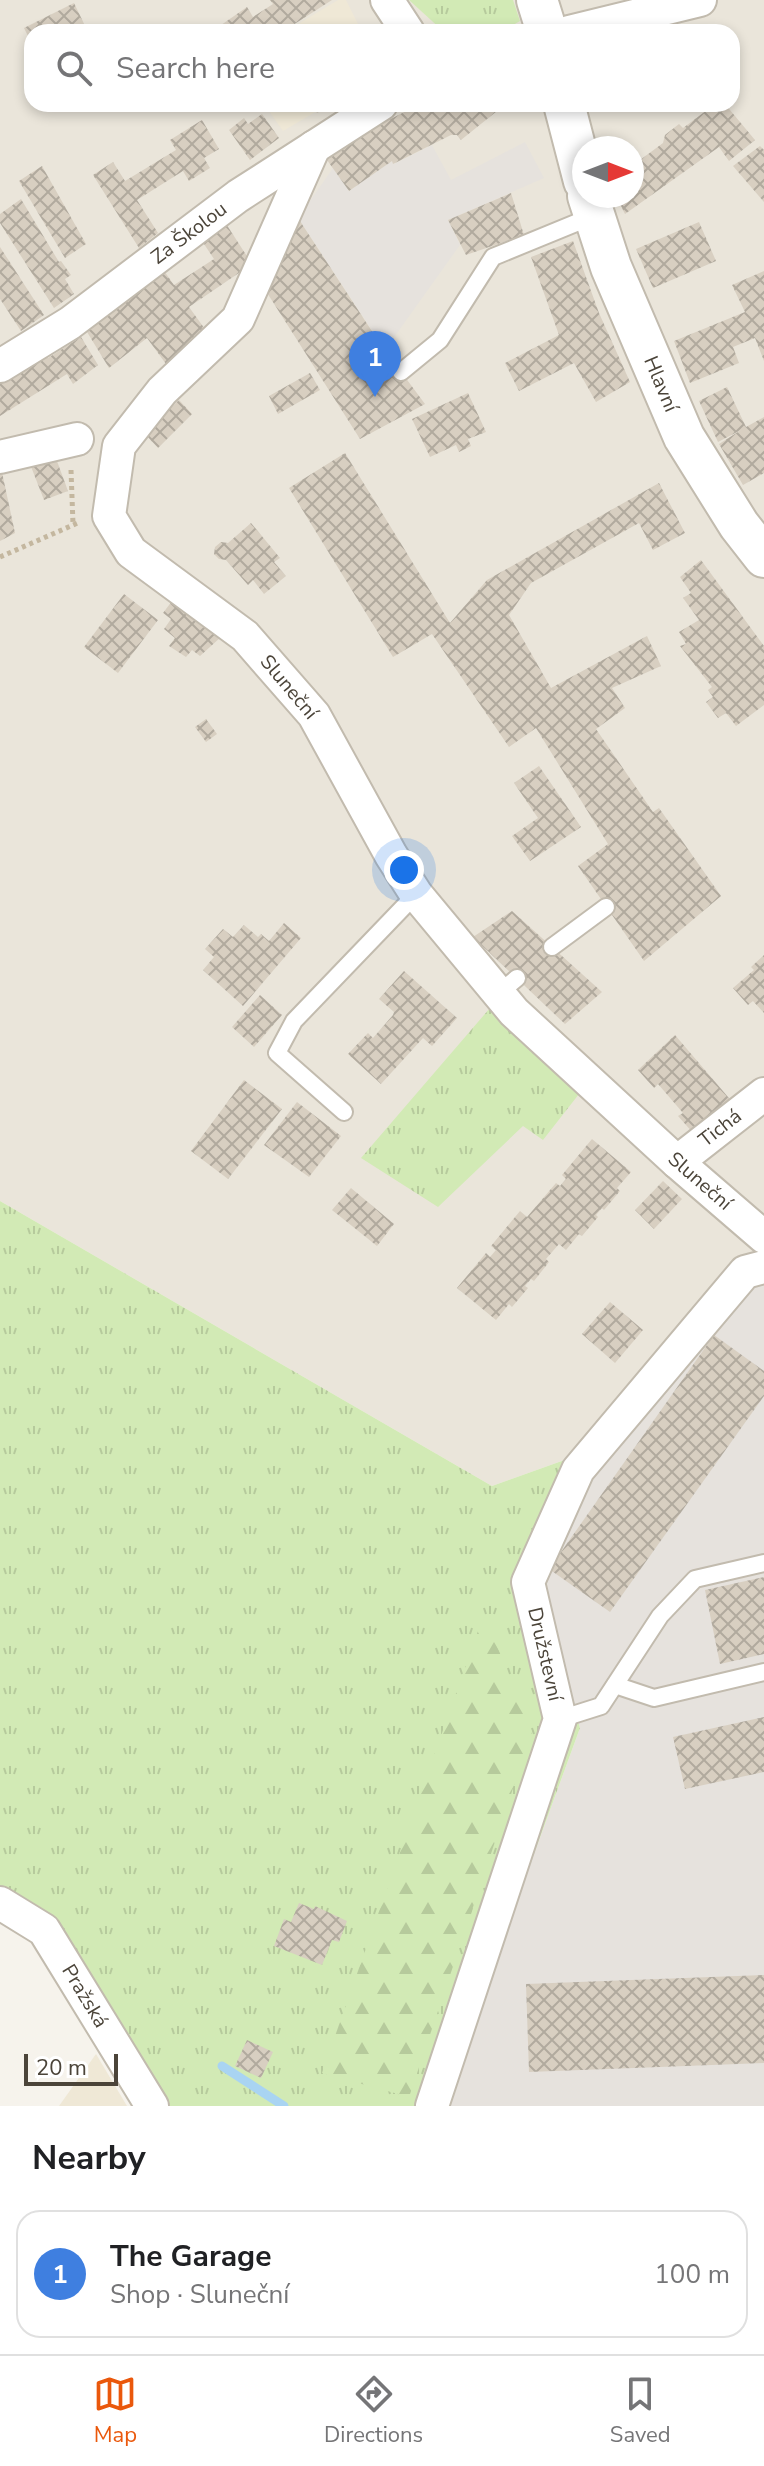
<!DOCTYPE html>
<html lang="en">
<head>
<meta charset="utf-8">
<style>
	:root { --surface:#fff; --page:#f6f6f6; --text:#202124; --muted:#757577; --line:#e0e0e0; --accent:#ea580c }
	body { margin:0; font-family:"Nunito Sans",sans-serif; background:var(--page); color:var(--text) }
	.compass { position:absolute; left:572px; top:136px; width:72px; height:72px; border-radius:50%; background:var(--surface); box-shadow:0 4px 12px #0003; rotate:90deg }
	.scale { position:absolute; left:24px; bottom:20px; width:94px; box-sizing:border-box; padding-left:8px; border:4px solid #4b4439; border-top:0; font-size:22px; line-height:28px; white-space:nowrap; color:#4b4439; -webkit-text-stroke:6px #fff; paint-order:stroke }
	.you { position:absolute; left:404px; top:870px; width:28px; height:28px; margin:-20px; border:6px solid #fff; border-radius:50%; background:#1a73e8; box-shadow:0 0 0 12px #1a73e833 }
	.badge { display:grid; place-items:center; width:52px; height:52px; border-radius:50%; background:var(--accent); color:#fff; font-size:26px; font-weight:700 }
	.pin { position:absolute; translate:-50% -66px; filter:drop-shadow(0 2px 4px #0008) }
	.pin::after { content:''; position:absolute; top:42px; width:28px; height:24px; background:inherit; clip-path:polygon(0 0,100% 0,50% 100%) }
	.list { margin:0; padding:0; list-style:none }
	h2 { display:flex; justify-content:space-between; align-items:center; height:104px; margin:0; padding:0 32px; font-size:34px }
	h2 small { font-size:26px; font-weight:400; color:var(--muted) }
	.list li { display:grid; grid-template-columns:52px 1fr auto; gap:24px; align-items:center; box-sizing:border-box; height:128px; margin:0 16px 16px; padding:0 16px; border:2px solid var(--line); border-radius:24px }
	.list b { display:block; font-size:30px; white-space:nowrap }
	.list p { margin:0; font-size:26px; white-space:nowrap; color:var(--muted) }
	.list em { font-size:26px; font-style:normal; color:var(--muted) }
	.icon { flex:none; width:44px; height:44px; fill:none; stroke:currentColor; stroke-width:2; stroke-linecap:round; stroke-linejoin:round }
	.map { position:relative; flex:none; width:764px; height:2106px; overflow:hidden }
	.search { position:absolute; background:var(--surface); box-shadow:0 4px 12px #0003; left:24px; right:24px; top:24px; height:88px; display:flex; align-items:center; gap:20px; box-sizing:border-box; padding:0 28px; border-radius:24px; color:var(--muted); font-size:30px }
	.sheet { height:248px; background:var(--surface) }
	nav { display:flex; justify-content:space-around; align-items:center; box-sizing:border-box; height:112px; border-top:2px solid var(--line); background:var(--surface); font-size:22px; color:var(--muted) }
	nav a { display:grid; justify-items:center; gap:4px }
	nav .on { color:var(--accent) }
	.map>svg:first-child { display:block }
	.residential { fill:#eae5da; fill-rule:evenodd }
	.industrial { fill:#e6e2dd }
	.education { fill:#efe8d6 }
	.grass { fill:url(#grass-tufts) }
	.forest { fill:url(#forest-firs) }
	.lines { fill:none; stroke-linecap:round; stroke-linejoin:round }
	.stream { stroke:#a9d4f2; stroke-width:9 }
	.building { fill:url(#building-cross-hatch) }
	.service-casing { stroke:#c2bbae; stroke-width:20 }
	.minor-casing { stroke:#c2bbae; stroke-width:36 }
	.tertiary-casing { stroke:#c2bbae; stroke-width:44 }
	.path { stroke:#c4b79f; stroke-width:5; stroke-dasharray:4 4; stroke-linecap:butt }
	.service { stroke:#fff; stroke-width:16 }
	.minor { stroke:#fff; stroke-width:32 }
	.tertiary { stroke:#fff; stroke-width:40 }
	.labels { text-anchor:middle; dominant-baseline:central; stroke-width:6; stroke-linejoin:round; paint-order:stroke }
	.street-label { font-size:20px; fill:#4b4439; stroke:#fff }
</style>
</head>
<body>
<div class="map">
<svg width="764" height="2106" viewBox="0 0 764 2106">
	<defs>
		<pattern id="grass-tufts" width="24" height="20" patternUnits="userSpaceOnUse" patternTransform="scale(2)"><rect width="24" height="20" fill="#d2eab5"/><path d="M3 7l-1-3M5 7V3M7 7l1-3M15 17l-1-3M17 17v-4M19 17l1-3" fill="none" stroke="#b6ca9c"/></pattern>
		<pattern id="forest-firs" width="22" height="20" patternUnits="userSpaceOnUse" patternTransform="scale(2)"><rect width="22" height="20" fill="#d2eab5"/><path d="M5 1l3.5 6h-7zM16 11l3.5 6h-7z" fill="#b6ca9c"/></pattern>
		<pattern id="building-cross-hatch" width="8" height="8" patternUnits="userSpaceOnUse" patternTransform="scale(2)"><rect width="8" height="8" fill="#d8cfc1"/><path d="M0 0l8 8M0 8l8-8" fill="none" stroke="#b1aa9e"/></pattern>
	</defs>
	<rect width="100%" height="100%" fill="#f6f3ec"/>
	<path class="residential" d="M0,0H764V1286L748,1287L612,1443L492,1486L0,1201ZM32,32H732V104H32ZM584,148H632V196H584Z"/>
	<g class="industrial">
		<polygon points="525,142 544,178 448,220 460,245 385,350 298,218 333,168 349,191 392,161 394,164 432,145 451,180"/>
		<polygon points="764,1286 764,2106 442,2106 580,1728 536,1579 612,1443 748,1287"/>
	</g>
	<g class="education">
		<polygon points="338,0 346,0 362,32 285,32"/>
		<polygon points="264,104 329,104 283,131"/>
		<polygon points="96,2054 127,2106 59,2106"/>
	</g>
	<g class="grass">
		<polygon points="409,0 513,0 520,21 501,32 444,32"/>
		<polygon points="490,1008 579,1094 543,1140 523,1126 438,1207 361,1158"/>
		<polygon points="0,1201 492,1486 612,1443 536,1578 580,1728 442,2106 152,2106 44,1930 0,1903"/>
	</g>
	<polygon class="forest" points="484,1614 532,1732 409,2097 322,2073"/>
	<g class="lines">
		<polyline class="stream" points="222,2066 284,2106"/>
	</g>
	<g class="building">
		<polygon points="270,0 332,0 282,32 211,32 247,7 253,17 273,4"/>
		<polygon points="74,3 88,32 32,32 32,44 24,28"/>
		<polygon points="311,104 331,104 317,113"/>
		<polygon points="420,104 500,104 502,107 461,140 457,135 451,135 393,164 392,161 349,191 327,160 373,128"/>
		<polygon points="715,104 725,104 755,140 729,161 719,147 625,214 616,196 632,196 632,166 663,143 665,135 679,124 683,128"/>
		<polygon points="262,114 279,138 250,160 229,130 244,118 248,124"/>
		<polygon points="202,120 219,149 204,158 210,168 189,181 183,171 137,200 158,233 139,248 93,175 113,162 125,181 176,150 170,140"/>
		<polygon points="760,146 764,150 764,202 733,166"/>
		<polygon points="42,166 86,244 65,258 19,181"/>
		<polygon points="511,193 524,235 466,255 448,220"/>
		<polygon points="21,199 59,262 61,261 71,275 65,279 74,294 54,308 0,223 0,214"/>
		<polygon points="221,216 252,264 189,307 210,336 166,364 147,338 109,368 84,327 162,268 174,285 214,259 196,232"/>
		<polygon points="298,218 379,342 425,404 360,439 264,288"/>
		<polygon points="699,222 716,261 653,288 636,249"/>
		<polygon points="573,241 599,313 630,382 596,402 574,363 519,391 505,363 559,335 531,257"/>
		<polygon points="0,247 44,315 21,331 0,299"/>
		<polygon points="764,271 764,361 755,338 733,347 739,363 690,383 674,341 745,312 732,285"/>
		<polygon points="81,337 98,365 73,384 67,374 0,416 0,384 45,354 48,358"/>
		<polygon points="310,373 320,390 278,414 269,396"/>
		<polygon points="727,387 746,427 764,417 764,473 743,485 719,444 741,430 718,442 699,401"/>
		<polygon points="468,393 486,432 468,439 471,446 459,452 456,445 430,457 412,419"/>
		<polygon points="179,400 192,414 158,448 144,433"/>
		<polygon points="54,453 68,491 44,500 30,464"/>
		<polygon points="345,453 450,623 487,580 659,483 685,533 653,550 639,523 531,583 509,615 551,688 647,636 661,666 612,688 625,708 596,729 653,812 659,808 721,896 644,961 578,866 608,844 536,728 509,747 432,634 393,657 289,488"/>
		<polygon points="0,463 15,533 0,541"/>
		<polygon points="251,523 280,558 274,562 286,576 264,594 253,580 248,585 226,560 219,559 214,554 215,547 221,542 228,543"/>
		<polygon points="701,560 764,646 764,705 736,726 726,713 718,718 706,702 713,697 708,690 712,687 680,646 686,644 679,632 699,620 683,598 691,593 680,577"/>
		<polygon points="124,594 158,620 118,673 84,647"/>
		<polygon points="172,601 221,637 200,656 192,650 186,657 169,646 175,638 164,629 171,619 163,613"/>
		<polygon points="206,719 217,734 206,742 195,727"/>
		<polygon points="539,766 581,827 530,861 512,836 538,818 514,783"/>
		<polygon points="512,911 602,992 565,1024 473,937"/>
		<polygon points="284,923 301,938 243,1006 203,970 214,957 205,949 223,929 233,937 244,925 258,937 261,934 269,941"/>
		<polygon points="764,955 764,1013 753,1001 748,1005 733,988 754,970 751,967"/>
		<polygon points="404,971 457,1018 432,1046 423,1038 381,1084 348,1054 368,1033 373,1038 393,1015 394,1012 379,999"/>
		<polygon points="260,995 282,1015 254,1047 232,1027"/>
		<polygon points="675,1035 734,1104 694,1134 678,1116 683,1113 658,1084 654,1088 638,1070"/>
		<polygon points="244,1080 282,1109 228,1179 191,1151"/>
		<polygon points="297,1102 341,1136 309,1177 264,1145"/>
		<polygon points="592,1139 631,1172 617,1188 620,1191 604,1210 602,1208 596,1215 598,1217 582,1236 579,1234 566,1250 559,1244 546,1259 549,1262 534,1281 531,1279 525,1286 528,1288 512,1307 509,1304 496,1320 457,1288 486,1253 490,1257 496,1250 491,1246 520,1211 527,1217 556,1183 560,1186 566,1179 562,1175"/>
		<polygon points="663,1181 682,1199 654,1229 635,1210"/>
		<polygon points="351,1188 394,1224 377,1246 332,1210"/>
		<polygon points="610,1302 643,1330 615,1363 582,1334"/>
		<polygon points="714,1335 764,1371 764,1396 610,1612 549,1569"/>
		<polygon points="764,1577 764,1654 720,1664 705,1590"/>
		<polygon points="764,1717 764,1772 685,1789 673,1737"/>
		<polygon points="299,1903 314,1909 315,1906 347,1921 339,1942 332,1940 322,1965 274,1946 284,1919 291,1922"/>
		<polygon points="764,1975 764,2063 529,2072 526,1984"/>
		<polygon points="247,2040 273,2052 261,2078 235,2066"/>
	</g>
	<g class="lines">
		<defs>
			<g id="service">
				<polyline points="401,372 440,340 493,257 593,216"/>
				<polyline points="552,947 606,907"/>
				<polyline points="499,993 517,978"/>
				<polyline points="344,1112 277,1053 294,1021 416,894"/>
				<polyline points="615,1685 654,1698 764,1672"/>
				<polyline points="560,1719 601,1706 660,1616 695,1579 764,1563"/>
			</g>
			<g id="minor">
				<polyline points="387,0 408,32"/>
				<polyline points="569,32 700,0"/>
				<polyline points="314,147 238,319 162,391 119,446 109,516 131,552 245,636 314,715 391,855 416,894 514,1012 677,1162 764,1237"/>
				<polyline points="0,366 70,323 238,196 381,104"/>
				<polyline points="0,457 77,439"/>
				<polyline points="677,1162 764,1094"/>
				<polyline points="0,1903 44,1930 152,2106"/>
				<polyline points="432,2106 560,1719 528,1582 578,1470 745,1272 764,1267"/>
			</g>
			<g id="tertiary">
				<polyline points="537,0 547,32"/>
				<polyline points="564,104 584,181"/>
				<polyline points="588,196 611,267 684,437 739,525 764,557"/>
			</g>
		</defs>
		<use href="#service" class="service-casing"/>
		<use href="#minor" class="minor-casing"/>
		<use href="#tertiary" class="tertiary-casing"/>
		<g class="path">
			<polyline points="71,470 73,524"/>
			<polyline points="0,557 80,522"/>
		</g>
		<use href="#service" class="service"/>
		<use href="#minor" class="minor"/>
		<use href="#tertiary" class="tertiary"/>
	</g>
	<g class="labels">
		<g class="street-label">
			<text transform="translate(189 233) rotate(-37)">Za Školou</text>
			<text transform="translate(661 384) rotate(67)">Hlavní</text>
			<text transform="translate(289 687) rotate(50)">Sluneční</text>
			<text transform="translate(720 1128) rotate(-38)">Tichá</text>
			<text transform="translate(700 1181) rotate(41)">Sluneční</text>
			<text transform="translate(545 1654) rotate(77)">Družstevní</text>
			<text transform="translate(85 1996) rotate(59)">Pražská</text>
		</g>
	</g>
</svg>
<svg class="compass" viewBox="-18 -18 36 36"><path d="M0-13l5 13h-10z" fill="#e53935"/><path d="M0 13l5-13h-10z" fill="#757577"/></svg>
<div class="scale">20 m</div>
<div class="you"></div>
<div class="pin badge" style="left:375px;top:397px;background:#3f7fe0">1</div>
<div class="search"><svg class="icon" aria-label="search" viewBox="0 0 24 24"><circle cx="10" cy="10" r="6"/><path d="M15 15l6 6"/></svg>Search here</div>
</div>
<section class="sheet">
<h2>Nearby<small></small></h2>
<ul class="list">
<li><span class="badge" style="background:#3f7fe0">1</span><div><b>The Garage</b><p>Shop · Sluneční</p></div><em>100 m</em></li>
</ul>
</section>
<nav>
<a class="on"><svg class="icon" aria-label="map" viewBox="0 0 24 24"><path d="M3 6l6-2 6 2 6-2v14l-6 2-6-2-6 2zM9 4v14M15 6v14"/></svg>Map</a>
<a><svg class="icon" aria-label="directions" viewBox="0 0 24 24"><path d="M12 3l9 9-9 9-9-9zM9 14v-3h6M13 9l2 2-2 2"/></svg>Directions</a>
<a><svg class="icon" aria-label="saved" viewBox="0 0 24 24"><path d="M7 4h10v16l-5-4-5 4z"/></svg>Saved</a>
</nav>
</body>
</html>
